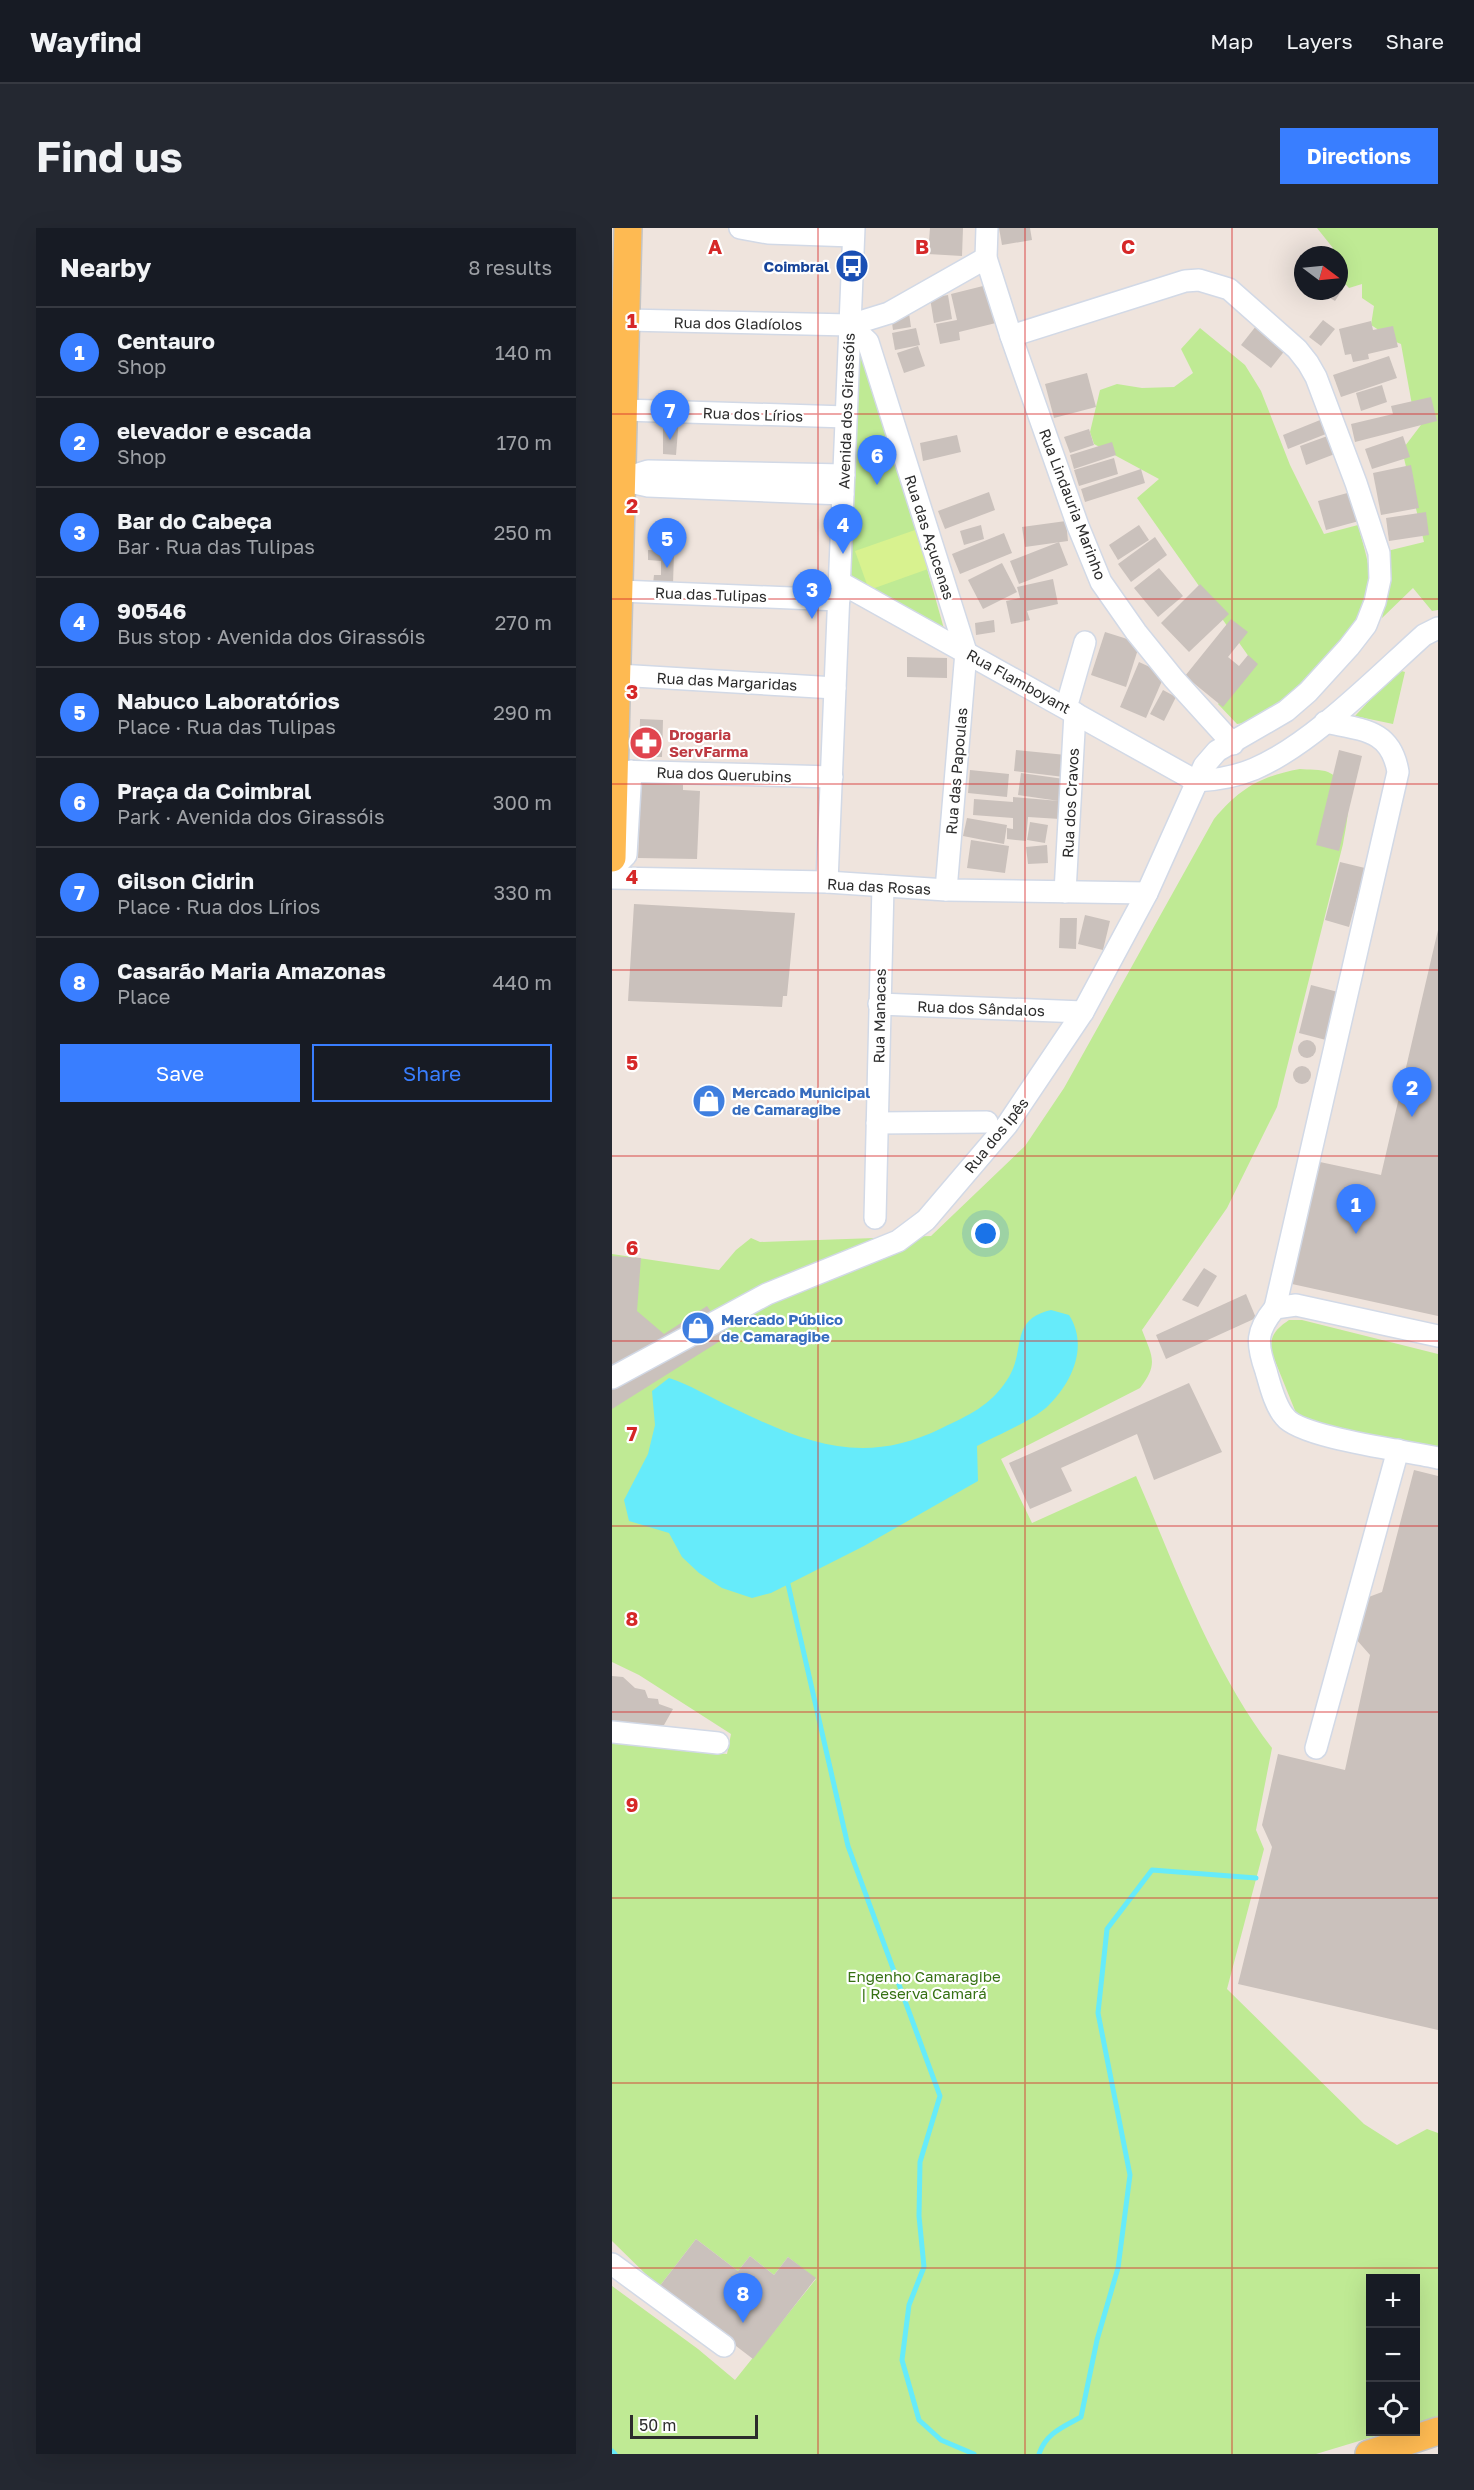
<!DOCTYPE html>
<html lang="en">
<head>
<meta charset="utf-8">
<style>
	:root { --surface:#171b24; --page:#242831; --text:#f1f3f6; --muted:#9ea1a6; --line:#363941; --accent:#397eff }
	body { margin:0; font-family:"Golos Text",sans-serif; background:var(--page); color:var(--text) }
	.controls { position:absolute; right:18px; bottom:18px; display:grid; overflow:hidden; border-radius:0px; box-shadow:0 6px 24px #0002 }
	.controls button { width:54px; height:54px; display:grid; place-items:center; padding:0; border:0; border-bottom:2px solid var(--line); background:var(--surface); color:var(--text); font:30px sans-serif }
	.compass { position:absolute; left:682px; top:18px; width:54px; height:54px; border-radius:50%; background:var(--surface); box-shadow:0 6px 24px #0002; rotate:106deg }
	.scale { position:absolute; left:18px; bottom:15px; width:128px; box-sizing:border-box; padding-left:6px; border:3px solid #2c2c2c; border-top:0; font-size:16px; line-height:21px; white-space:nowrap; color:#2c2c2c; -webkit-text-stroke:4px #fff; paint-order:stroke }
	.you { position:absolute; left:374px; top:1006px; width:21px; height:21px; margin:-15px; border:4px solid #fff; border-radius:50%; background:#1a73e8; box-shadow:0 0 0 9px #1a73e833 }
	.badge { display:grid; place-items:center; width:39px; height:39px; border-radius:50%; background:var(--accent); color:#fff; font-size:20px; font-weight:700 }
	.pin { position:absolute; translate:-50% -50px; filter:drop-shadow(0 2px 3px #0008) }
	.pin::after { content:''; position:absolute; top:32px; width:21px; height:18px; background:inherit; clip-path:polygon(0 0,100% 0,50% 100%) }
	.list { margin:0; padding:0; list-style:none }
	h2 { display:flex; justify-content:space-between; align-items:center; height:78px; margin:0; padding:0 24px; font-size:26px }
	h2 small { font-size:20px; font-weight:400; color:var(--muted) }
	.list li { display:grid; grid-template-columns:39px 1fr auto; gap:18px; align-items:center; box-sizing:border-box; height:90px; padding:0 24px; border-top:2px solid var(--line) }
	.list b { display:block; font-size:22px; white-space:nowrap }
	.list p { margin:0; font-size:20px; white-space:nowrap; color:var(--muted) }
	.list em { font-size:20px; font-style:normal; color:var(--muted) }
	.actions { display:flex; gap:12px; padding:18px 24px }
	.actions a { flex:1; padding:14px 0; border:2px solid var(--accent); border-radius:0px; text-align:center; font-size:21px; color:var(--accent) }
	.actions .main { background:var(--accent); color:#fff }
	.icon { flex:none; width:33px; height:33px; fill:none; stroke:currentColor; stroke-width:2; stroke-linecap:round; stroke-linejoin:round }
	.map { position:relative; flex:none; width:826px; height:2226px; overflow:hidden; border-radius:0px }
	header { display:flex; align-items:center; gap:36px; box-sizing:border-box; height:84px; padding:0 30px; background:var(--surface); border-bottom:2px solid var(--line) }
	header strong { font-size:28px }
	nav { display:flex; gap:33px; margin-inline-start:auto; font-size:21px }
	.intro { display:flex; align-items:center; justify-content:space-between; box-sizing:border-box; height:144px; padding:0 36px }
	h1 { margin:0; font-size:42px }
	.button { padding:15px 27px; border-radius:0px; background:var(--accent); color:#fff; font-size:21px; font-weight:700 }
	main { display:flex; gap:36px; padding:0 36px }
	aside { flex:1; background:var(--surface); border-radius:0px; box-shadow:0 6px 24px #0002 }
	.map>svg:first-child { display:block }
	.green { fill:#bfea94 }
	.pitch { fill:#d8f28f }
	.water { fill:#66ebfa }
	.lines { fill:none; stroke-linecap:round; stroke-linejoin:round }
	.stream { stroke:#66ebfa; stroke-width:5 }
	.building { fill:#cac1bc }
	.minor-casing { stroke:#d2d9e6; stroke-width:24 }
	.major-casing { stroke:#c4c4c4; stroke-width:30 }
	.minor { stroke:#fff; stroke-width:21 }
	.major { stroke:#feba52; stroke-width:27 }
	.grid { fill:none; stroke:#d62828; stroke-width:1.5; stroke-opacity:0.55 }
	.labels { text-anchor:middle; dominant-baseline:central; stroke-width:4.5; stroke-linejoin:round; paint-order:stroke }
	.transit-label { font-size:15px; font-weight:bold; fill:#164399; stroke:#fff; text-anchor:end }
	.street-label { font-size:15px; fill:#2c2c2c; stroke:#fff }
	.health-label { font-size:15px; font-weight:bold; fill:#be3a42; stroke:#fff; text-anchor:start }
	.shop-label { font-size:15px; font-weight:bold; fill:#366cbe; stroke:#fff; text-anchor:start }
	.park-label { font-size:15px; fill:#367113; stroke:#fff }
	.grid-label { font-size:20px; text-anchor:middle; font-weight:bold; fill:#d62828; stroke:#fff; stroke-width:4.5; stroke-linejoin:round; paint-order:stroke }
</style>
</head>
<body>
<header>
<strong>Wayfind</strong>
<nav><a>Map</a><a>Layers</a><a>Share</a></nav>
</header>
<div class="intro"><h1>Find us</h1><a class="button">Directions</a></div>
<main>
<aside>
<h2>Nearby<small>8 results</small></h2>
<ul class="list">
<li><span class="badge">1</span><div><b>Centauro</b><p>Shop</p></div><em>140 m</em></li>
<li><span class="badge">2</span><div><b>elevador e escada</b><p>Shop</p></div><em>170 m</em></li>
<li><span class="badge">3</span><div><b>Bar do Cabeça</b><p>Bar · Rua das Tulipas</p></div><em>250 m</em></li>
<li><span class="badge">4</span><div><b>90546</b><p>Bus stop · Avenida dos Girassóis</p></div><em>270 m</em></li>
<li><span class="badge">5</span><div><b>Nabuco Laboratórios</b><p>Place · Rua das Tulipas</p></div><em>290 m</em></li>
<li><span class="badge">6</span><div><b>Praça da Coimbral</b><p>Park · Avenida dos Girassóis</p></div><em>300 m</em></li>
<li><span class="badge">7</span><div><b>Gilson Cidrin</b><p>Place · Rua dos Lírios</p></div><em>330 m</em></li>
<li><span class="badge">8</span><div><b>Casarão Maria Amazonas</b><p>Place</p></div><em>440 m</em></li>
</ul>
<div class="actions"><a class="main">Save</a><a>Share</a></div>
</aside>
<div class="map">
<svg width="826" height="2226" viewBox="0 0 826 2226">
	<rect width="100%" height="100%" fill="#efe4dd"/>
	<g class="green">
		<path d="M705,0H826V382L820,383L801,360L770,390L777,352L775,323L812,314L790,222L812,193L800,177L789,116C777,112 770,103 759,97L762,78L750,70V56L737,60L727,49V27H717L721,20Z"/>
		<path d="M588,100L633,137L649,163L678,237L712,306L746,297C753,324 763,351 757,379C753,399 664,483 643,492C638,494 631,495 625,496L606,476L642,436L525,270L547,251L482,216L478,204L488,162L505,156L530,160L562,159L581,145L569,121Z"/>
		<polygon points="248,119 258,138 334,408 239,355 241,128"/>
		<polygon points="786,442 793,444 781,496 743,488"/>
		<path d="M688,541C696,542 709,541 716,544C745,557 735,592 731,616L665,879L615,980L530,1102C540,1128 547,1136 528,1160L389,1231L420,1295L524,1248C564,1340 599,1440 660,1520L644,1602L652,1621L615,1761L752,1896L785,1917L815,1901L826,1905V2188L804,2195V2050H758V2204H777L704,2226H0V2058L86,2121L123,2152L204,2051L176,2029L162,2047L138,2028L126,2043L84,2011L47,2059L0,2013V1515L115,1526L119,1506L27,1447L0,1434V1026L107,1042L124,1022L139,1010L148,1014L319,1008L413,918L452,860L602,591C628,560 649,548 688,541Z"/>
		<path d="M677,1092H690L826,1126V1222L686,1190L659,1123C658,1107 664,1101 677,1092Z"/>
	</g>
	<polygon class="pitch" points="303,302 316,341 257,362 243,323"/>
	<path class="water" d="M439,1082L457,1087C477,1118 460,1155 435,1179C418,1194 385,1207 365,1218L366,1253L252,1318L159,1365L140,1370L110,1360L87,1345L70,1329L57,1305L17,1293L12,1272L36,1226L43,1197L40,1163L57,1150C78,1157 98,1169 119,1179C193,1215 251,1239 330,1200C357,1187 378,1178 395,1152C415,1123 396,1092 439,1082Z"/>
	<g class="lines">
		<g class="stream">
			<polyline points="176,1356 236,1618 328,1868 308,1934 307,1988 312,2039 297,2077 290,2132 307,2192 329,2212 362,2226"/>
			<polyline points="0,2223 3,2226"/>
			<path d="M427,2226C434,2205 451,2199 469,2189L485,2112L506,2040L518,1947L486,1785L495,1701L540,1642L644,1650"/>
		</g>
	</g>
	<g class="building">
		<polygon points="318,0 351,0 350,28 316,26"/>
		<polygon points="387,0 418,0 420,12 390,17"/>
		<polygon points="727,51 734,56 723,73 710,65 727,63"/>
		<polygon points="379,56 388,94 347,104 348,112 328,116 324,96 345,92 339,66"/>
		<polygon points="336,67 340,91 322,95 318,70"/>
		<polygon points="297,85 299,99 281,102 279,88"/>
		<polygon points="711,92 723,101 709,118 697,109"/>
		<polygon points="648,93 678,116 659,140 629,117"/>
		<polygon points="759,93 761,102 781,98 786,119 756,126 757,131 741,134 739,126 733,127 727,101"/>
		<polygon points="304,100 308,117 283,122 280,105"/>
		<polygon points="306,118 313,138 292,145 285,125"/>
		<polygon points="777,128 785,150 729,169 721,147"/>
		<polygon points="475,145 484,179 442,190 433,156"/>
		<polygon points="770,157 775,174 749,183 744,165"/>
		<polygon points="819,169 825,193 743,214 739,196 781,186 779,178"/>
		<polygon points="718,188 724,202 676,221 671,207"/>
		<polygon points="51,189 67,190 64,227 51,226"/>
		<polygon points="477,201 482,217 458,225 452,209"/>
		<polygon points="721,206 728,224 694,237 688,218"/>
		<polygon points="345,207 349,224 311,233 308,215"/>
		<polygon points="791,208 798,229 760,241 753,221"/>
		<polygon points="500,214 504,227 462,241 458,227"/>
		<polygon points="502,230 506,246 467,258 462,242"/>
		<polygon points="799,237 807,280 769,287 761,245"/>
		<polygon points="529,241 533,255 473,274 469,261"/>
		<polygon points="377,264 383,282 333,301 326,283"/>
		<polygon points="739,264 747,293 714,302 706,273"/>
		<polygon points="814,284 817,307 777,313 774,290"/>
		<polygon points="454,293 456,313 413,319 410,299"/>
		<polygon points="369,297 372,311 352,317 348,303"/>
		<polygon points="527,297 537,312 506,332 497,317"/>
		<polygon points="392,305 400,325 348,346 340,326"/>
		<polygon points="543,309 555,327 519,354 506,336"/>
		<polygon points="447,314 456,337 407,356 398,333"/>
		<polygon points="36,322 62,323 61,357 41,356 42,347 49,347 49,333 36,332"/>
		<polygon points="390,335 405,364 371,381 356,352"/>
		<polygon points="547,340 571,368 546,389 522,360"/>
		<polygon points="441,351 446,376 415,383 418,392 399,396 394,373 408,370 405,359"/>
		<polygon points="588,356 617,386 577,424 549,395"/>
		<polygon points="619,391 636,404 616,429 627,438 636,427 646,436 611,479 573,448"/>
		<polygon points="382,392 383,404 364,407 363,395"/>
		<polygon points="493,404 528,415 514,459 479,447"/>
		<polygon points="295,429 335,430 335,450 295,449"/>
		<polygon points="527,434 553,446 534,490 508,479"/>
		<polygon points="551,462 564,469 552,493 538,486"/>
		<polygon points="28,491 51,492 50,529 27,529"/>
		<polygon points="404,522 454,527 452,549 402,543"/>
		<polygon points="727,522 750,528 727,623 704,617"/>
		<polygon points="358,542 397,546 395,569 356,565"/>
		<polygon points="409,545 452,551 448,591 416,589 414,613 395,611 395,600 401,601 401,590 361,587 362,571 401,574 401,569 447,573 406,567"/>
		<polygon points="29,550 71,552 71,562 88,563 85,631 26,630"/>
		<polygon points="355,590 395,597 392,616 351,608"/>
		<polygon points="418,594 436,597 433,615 415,612"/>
		<polygon points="359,612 397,618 393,645 355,640"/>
		<polygon points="435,617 436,635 416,636 414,619"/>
		<polygon points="728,634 753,640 737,699 713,692"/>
		<polygon points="22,676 183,685 175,768 171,768 170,779 16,773"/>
		<polygon points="473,687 498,693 491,722 466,716"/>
		<polygon points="448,690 465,690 464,721 447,720"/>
		<polygon points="826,702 826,1088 680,1056 708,934 769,947"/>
		<polygon points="699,757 726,764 714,812 687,805"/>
		<circle cx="695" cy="821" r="9"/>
		<circle cx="690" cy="847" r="9"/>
		<polygon points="0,1028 29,1030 25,1083 52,1106 95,1078 116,1108 0,1181"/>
		<polygon points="592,1040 605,1048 586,1079 570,1072"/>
		<polygon points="634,1066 644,1090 554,1131 544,1107"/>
		<polygon points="577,1155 610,1224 542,1252 525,1206 449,1240 460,1263 418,1281 397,1235"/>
		<polygon points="802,1242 826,1248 826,1802 626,1756 660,1619 650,1597 666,1526 733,1542 758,1427 743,1410 754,1370 770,1364"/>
		<polygon points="0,1448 11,1449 23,1460 33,1462 36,1470 46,1471 47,1476 61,1481 52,1497 0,1501"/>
		<polygon points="84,2011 126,2043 138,2028 162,2047 176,2029 204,2050 141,2131 47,2059"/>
	</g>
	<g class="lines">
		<defs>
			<g id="minor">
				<polyline points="128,0 156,5 241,8"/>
				<polyline points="375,0 374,30 399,108 466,298 489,354 524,404 562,451 621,516"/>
				<polyline points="14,92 238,97 277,85 374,30"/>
				<polyline points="238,97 256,114 354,424 334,662"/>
				<polyline points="12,182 234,189"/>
				<polyline points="0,250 36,258 231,266"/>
				<polyline points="10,251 36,243 232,247"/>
				<polyline points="229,355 584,553"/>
				<polyline points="8,363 227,372"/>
				<polyline points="6,447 223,460"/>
				<polyline points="454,480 473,414"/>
				<polyline points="4,543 220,549"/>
				<path d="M584,553C604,552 623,549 642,541C699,517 765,449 812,407L826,400"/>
				<polyline points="0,641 14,627 19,543"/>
				<polyline points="0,650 215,654 334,662 535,665"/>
				<polyline points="215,654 242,0"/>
				<polyline points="453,664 463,485"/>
				<polyline points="267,776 471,784"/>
				<polyline points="265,895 375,894"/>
				<polyline points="263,990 271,658"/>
				<path d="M663,1080L786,544C779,501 750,502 713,494"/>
				<path d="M826,1108L684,1077L663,1080C644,1103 644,1115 654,1143C658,1157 663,1178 673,1189C689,1210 796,1223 826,1230"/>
				<polyline points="0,1150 155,1066 286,1013 314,992 395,897 471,784 535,665 592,538 605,523 674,483 696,464 737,419 754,397 763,374 768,351 767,325 744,255 704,149 696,135 685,121 617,61 587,52 573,53 399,108"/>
				<polyline points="0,1504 106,1515"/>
				<polyline points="704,1520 786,1222"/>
				<polyline points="0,2036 112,2118"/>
			</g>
			<g id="major">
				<polyline points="0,630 16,0"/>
				<polyline points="757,2226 826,2203"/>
			</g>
		</defs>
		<use href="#minor" class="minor-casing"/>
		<use href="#major" class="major-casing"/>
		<use href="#minor" class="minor"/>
		<use href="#major" class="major"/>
	</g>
	<path class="grid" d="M206,0V2226M413,0V2226M620,0V2226M0,186H826M0,371H826M0,556H826M0,742H826M0,928H826M0,1113H826M0,1298H826M0,1484H826M0,1670H826M0,1855H826M0,2040H826"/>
	<defs>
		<symbol id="bus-disc" viewBox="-11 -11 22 22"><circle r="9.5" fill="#1a4fb4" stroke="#fff"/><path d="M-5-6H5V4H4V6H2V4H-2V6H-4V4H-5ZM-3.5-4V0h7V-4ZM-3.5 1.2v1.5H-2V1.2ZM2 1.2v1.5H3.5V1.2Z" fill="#fff"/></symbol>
		<symbol id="pharmacy-disc" viewBox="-11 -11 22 22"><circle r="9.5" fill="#e0444e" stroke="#fff"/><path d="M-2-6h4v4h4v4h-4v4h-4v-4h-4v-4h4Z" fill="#fff"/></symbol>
		<symbol id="shop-disc" viewBox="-11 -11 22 22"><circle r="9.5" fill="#3f7fe0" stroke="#fff"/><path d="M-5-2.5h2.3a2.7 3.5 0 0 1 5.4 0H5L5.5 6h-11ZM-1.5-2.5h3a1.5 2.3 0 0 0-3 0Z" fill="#fff"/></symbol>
	</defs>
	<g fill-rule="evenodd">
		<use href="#bus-disc" x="221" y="19" width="38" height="38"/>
		<use href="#pharmacy-disc" x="15" y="496" width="38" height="38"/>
		<use href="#shop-disc" x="78" y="854" width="38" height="38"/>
		<use href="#shop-disc" x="67" y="1081" width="38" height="38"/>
	</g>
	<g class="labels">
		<g class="transit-label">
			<text x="217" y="38">Coimbral</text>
		</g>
		<g class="street-label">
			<text transform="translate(126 95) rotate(1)">Rua dos Gladíolos</text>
			<text transform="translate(234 183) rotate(-88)">Avenida dos Girassóis</text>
			<text transform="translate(141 186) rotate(2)">Rua dos Lírios</text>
			<text transform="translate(461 276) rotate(69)">Rua Lindauria Marinho</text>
			<text transform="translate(318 309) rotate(72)">Rua das Açucenas</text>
			<text transform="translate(99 366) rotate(2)">Rua das Tulipas</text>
			<text transform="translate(115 453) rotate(3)">Rua das Margaridas</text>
			<text transform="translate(407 453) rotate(29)">Rua Flamboyant</text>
			<text transform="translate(344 543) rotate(-85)">Rua das Papoulas</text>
			<text transform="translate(112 546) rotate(2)">Rua dos Querubins</text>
			<text transform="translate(458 575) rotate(-87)">Rua dos Cravos</text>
			<text transform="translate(267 658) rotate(3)">Rua das Rosas</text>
			<text transform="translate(369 780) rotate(2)">Rua dos Sândalos</text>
			<text transform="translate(267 788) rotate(-89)">Rua Manacas</text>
			<text transform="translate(384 907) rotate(-51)">Rua dos Ipês</text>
		</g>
		<g class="health-label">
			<text x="57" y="506">Drogaria<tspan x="57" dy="17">ServFarma</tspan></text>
		</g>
		<g class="shop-label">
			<text x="120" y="864">Mercado Municipal<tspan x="120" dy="17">de Camaragibe</tspan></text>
			<text x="109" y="1091">Mercado Público<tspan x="109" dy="17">de Camaragibe</tspan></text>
		</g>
		<g class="park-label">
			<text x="312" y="1748">Engenho Camaragibe<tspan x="312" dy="17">| Reserva Camará</tspan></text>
		</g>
	</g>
	<g class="grid-label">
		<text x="103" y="26">A</text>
		<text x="310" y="26">B</text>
		<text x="516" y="26">C</text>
		<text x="20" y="100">1</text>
		<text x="20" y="285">2</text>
		<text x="20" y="471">3</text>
		<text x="20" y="656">4</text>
		<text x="20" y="842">5</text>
		<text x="20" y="1027">6</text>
		<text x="20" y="1213">7</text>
		<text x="20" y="1398">8</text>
		<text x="20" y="1584">9</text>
	</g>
</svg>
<div class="controls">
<button>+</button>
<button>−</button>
<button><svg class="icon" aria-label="locate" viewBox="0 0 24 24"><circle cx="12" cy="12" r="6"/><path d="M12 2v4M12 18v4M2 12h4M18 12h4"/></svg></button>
</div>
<svg class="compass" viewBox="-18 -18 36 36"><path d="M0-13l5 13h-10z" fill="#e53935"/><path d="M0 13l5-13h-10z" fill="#9ea1a6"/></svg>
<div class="scale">50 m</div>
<div class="you"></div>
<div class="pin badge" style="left:744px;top:1006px">1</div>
<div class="pin badge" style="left:800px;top:889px">2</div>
<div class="pin badge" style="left:200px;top:391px">3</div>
<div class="pin badge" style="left:231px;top:326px">4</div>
<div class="pin badge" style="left:55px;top:340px">5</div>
<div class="pin badge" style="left:265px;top:257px">6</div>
<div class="pin badge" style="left:58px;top:212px">7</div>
<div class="pin badge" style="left:131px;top:2095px">8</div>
</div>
</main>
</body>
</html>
